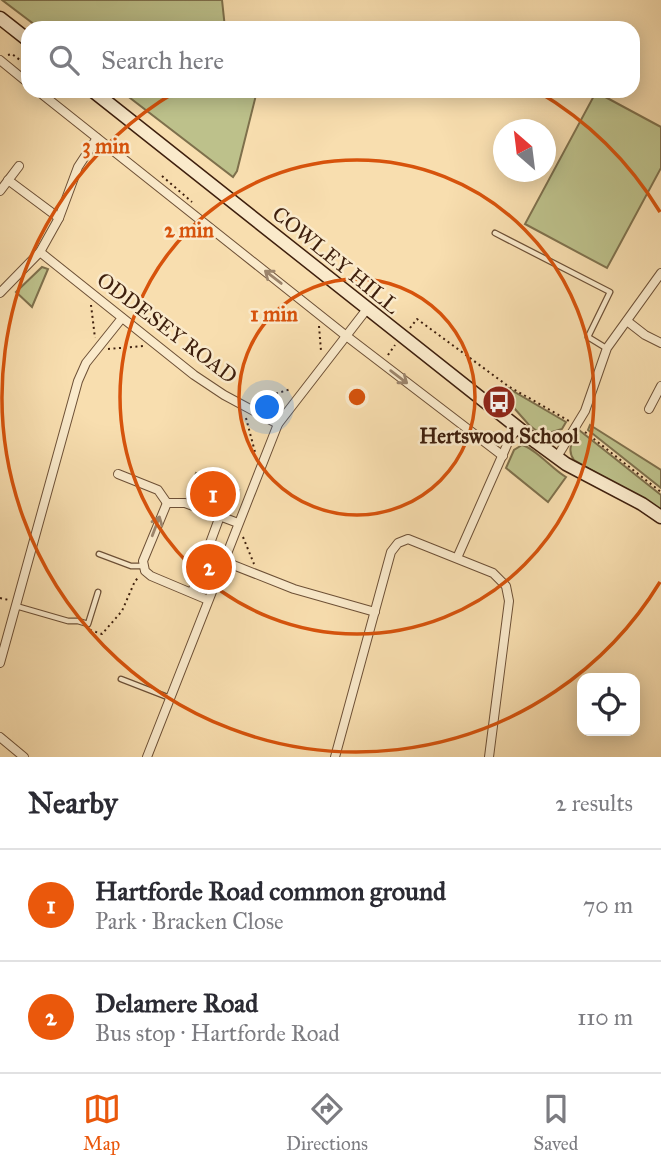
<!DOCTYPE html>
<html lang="en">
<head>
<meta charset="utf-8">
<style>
	:root { --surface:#fff; --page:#f7f7f7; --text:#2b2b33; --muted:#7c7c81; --line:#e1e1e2; --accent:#ea580c }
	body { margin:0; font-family:"IM FELL Great Primer",serif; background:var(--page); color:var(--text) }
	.controls { position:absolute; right:21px; bottom:21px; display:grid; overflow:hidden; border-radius:14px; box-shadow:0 4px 18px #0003 }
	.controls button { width:63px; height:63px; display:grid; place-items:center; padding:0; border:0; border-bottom:2px solid var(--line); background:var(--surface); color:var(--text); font:35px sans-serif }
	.compass { position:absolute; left:493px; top:119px; width:63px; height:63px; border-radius:50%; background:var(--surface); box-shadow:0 4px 18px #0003; rotate:332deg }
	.you { position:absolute; left:268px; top:408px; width:24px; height:24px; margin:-18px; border:5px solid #fff; border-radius:50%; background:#1a73e8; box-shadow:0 0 0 10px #1a73e833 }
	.badge { display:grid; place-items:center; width:46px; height:46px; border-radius:50%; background:var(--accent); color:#fff; font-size:23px; font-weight:700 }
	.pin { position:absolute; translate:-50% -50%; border:4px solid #fff; box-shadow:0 2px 7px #0006 }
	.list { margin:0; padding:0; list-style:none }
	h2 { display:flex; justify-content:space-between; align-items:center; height:91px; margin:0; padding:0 28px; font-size:30px }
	h2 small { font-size:23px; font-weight:400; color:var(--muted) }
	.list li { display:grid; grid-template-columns:46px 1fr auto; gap:21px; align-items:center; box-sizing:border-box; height:112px; padding:0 28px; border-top:2px solid var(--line) }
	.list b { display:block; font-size:26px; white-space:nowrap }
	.list p { margin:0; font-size:23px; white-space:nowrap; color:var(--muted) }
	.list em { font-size:23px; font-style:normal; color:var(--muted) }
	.icon { flex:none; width:38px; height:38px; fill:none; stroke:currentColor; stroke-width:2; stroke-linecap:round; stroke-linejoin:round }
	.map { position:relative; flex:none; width:661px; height:757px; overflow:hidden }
	.search { position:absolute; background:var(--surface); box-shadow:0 4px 18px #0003; left:21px; right:21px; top:21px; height:77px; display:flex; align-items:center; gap:18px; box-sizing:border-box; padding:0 24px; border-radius:21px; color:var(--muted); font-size:26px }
	.sheet { height:315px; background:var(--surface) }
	nav { display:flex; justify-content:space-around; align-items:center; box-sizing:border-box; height:98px; border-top:2px solid var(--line); background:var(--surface); font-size:19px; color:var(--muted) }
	nav a { display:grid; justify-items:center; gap:4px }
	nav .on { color:var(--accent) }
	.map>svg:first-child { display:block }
	.green { fill:#bdc18b; stroke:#7e704c; stroke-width:2 }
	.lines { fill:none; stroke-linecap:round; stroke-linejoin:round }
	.service-casing { stroke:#6d5036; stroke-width:7 }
	.minor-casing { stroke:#6d5036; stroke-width:10 }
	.secondary-casing { stroke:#3f200e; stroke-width:15 }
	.path { stroke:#3f200e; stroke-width:2; stroke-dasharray:2 3.5; stroke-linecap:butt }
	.service { stroke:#faeacb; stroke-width:4.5 }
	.minor { stroke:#faeacb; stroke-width:8 }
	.secondary { stroke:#faeacb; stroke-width:12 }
	.oneway { stroke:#9c856c }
	.ring { fill:none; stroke:#d7530c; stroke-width:3.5 }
	.labels { text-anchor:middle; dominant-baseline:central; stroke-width:5; stroke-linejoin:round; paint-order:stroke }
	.street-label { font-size:21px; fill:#3f200e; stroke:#faeacb }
	.poi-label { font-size:21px; font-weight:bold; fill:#3f200e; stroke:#faeacb }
	.centre { fill:#d7530c; stroke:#faeacb; stroke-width:3.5 }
	.ring-label { font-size:21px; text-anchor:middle; font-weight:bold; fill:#d7530c; stroke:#faeacb; stroke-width:5; stroke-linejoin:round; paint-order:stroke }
</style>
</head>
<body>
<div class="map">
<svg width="661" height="757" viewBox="0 0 661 757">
	<rect width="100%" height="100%" fill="#f8deaf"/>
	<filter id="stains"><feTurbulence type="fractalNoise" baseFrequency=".00286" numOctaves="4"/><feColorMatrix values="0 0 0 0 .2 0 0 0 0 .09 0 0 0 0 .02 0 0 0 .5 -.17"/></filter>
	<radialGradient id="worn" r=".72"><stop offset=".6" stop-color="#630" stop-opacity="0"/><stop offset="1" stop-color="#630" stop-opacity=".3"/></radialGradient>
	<g class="green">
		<polygon points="2,0 222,0 225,28 39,28"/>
		<polygon points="121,91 257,91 237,171 233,177"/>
		<polygon points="596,92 661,127 661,168 607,268 525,224"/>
		<polygon points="42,267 48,269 32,307 16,292"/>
		<polygon points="508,388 566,422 562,429 542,435 529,425 507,400 510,396 502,390"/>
		<polygon points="590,425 661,470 661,488 588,430"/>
		<path d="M579,430L661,495V510L574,460C566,449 573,441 579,430Z"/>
		<path d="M522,445C535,448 552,469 566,477L548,502L506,468L514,450Z"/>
		<polygon points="196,473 239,490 231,509 223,512 187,498"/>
	</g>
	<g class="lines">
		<defs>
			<g id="service">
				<polyline points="495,233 610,292 588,337 606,348"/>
				<polyline points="99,554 131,566 143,566"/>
				<polyline points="16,606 68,621 78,621 88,624 98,592"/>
				<polyline points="121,679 170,698"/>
			</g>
			<g id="minor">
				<polyline points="0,60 28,83"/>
				<polyline points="38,91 345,335 503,456"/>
				<polyline points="8,180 59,218"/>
				<polyline points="0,191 19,166"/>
				<polyline points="40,252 194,375 224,395 278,424"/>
				<polyline points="0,293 40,252 59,218 78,167 97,138"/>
				<polyline points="627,321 645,335 661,343"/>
				<polyline points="649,409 661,386"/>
				<polyline points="557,457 585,411 607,348 661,273"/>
				<polyline points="118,474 158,490 167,503"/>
				<polyline points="167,503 143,561 145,571 151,576 208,600"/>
				<polyline points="167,503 185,503 238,523"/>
				<polyline points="457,558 510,438 519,427"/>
				<polyline points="223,561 294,589 375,612"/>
				<polyline points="192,592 220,516"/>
				<polyline points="0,663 78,381 86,363 122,318"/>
				<polyline points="0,737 24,757"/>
				<polyline points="147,757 278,424 367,309"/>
				<polyline points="335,757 391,552 398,543 408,539 493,573 506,586 509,601 489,757"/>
			</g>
			<g id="secondary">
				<polyline points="0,18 28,40"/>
				<polyline points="93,91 536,442 566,464 642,504 661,517"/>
			</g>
		</defs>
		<use href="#service" class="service-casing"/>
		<use href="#minor" class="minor-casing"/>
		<use href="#secondary" class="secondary-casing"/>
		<g class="path">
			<polyline points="8,55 12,54 28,66"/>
			<polyline points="162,176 192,202"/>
			<polyline points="91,305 95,338"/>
			<polyline points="319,326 321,351"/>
			<polyline points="410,328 417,319 508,386 569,421"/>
			<polyline points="108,349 144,346"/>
			<polyline points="388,355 395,345"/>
			<polyline points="494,392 508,386"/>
			<polyline points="255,400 291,389"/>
			<polyline points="246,418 255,452"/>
			<polyline points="488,432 503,434"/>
			<polyline points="585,432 661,492"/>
			<polyline points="243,537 254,564"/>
			<polyline points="0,598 9,600"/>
			<polyline points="90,630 102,634 122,611 135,581 139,577"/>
		</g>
		<use href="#service" class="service"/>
		<use href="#minor" class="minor"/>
		<use href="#secondary" class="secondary"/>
	</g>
	<defs><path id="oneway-shaft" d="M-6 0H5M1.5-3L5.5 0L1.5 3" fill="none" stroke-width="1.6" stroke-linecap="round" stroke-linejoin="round" transform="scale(1.75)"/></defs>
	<g class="oneway">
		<use href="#oneway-shaft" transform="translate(273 277) rotate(-142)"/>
		<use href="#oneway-shaft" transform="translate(399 377) rotate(37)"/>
		<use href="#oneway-shaft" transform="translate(156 526) rotate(-69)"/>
	</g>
	<g class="ring">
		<circle cx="357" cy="397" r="118"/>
		<circle cx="357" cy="397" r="237"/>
		<path d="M660 582A355 355 0 1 1 177 91M537 91A355 355 0 0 1 660 212"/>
	</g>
	<defs>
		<symbol id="bus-disc" viewBox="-11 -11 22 22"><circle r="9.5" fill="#8f2418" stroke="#faeacb"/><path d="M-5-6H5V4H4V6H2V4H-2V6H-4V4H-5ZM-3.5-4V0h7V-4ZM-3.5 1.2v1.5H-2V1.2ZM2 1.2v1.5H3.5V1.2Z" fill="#fff"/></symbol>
	</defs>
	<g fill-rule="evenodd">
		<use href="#bus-disc" x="480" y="383" width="38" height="38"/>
	</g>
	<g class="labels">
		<g class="street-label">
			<text transform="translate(336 260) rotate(39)">COWLEY HILL</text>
			<text transform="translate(167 328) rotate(37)">ODDESEY ROAD</text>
		</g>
		<g class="poi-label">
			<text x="499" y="436">Hertswood School</text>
		</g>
	</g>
	<circle cx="357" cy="397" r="10" class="centre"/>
	<g class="ring-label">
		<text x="106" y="153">3 min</text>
		<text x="189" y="237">2 min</text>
		<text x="274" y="321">1 min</text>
	</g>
	<rect width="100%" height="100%" filter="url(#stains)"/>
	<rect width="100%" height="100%" fill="url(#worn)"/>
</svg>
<div class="controls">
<button><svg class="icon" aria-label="locate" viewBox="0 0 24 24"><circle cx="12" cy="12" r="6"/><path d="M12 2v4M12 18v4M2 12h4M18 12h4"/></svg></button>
</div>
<svg class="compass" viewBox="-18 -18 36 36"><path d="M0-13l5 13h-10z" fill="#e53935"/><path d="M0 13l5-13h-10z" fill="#7c7c81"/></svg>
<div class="you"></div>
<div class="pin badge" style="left:213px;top:494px">1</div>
<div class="pin badge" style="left:209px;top:567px">2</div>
<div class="search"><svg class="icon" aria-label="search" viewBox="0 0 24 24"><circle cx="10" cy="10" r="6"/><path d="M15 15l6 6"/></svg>Search here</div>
</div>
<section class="sheet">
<h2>Nearby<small>2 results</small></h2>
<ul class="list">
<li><span class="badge">1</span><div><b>Hartforde Road common ground</b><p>Park · Bracken Close</p></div><em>70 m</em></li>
<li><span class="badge">2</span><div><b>Delamere Road</b><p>Bus stop · Hartforde Road</p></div><em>110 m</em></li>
</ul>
</section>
<nav>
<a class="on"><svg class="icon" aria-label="map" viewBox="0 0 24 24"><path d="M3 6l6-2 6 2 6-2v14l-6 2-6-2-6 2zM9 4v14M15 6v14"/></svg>Map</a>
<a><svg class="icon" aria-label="directions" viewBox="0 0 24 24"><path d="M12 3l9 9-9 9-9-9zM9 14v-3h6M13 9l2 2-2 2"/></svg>Directions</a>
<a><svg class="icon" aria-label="saved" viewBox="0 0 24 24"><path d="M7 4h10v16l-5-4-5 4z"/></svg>Saved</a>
</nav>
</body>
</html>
